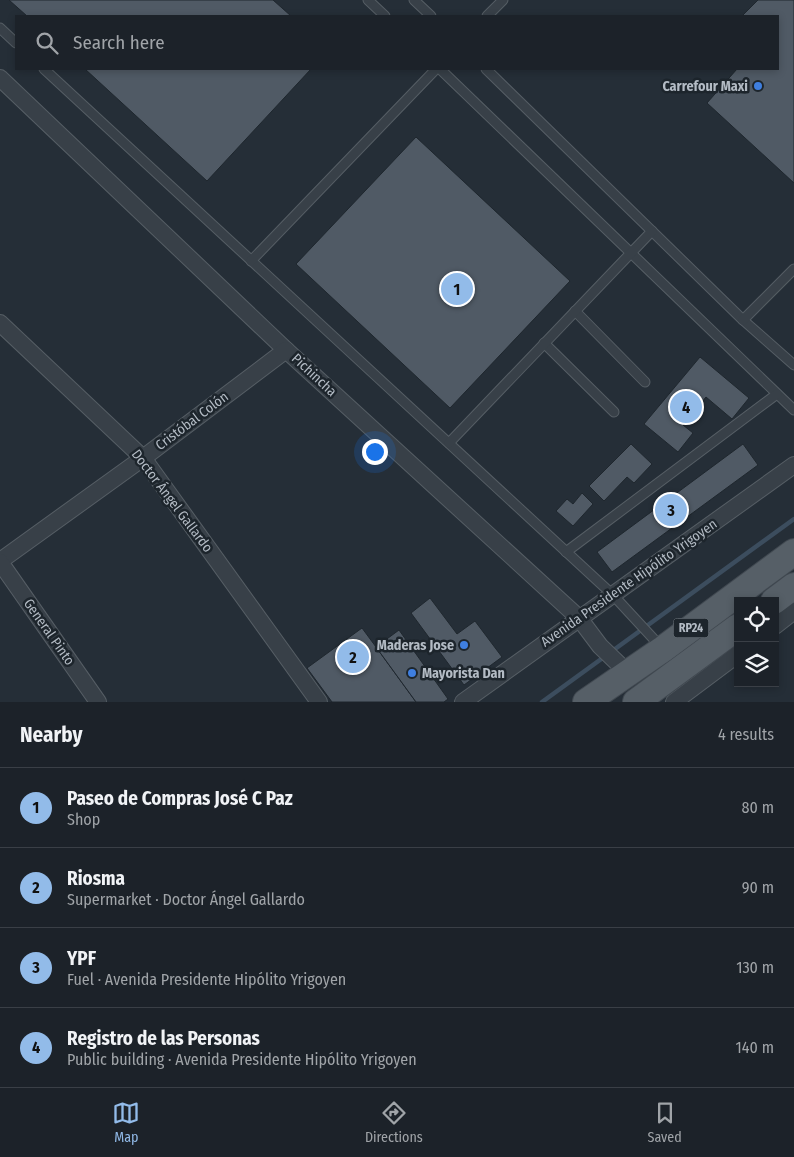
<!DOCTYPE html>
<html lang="en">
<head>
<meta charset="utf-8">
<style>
	:root { --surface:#1c2229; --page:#252a31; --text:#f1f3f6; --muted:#a0a4a8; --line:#3a3f46; --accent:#92bbe9 }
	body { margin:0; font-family:"Fira Sans Condensed",sans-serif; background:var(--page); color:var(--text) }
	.controls { position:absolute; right:15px; bottom:15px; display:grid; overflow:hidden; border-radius:0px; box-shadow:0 2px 8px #0003 }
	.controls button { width:45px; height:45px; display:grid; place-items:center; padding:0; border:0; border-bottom:1px solid var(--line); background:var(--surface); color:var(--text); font:25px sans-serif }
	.you { position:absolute; left:374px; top:451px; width:18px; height:18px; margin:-12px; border:4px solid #fff; border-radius:50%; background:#1a73e8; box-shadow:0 0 0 8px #1a73e833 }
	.badge { display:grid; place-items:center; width:32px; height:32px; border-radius:50%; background:var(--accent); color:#111; font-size:16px; font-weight:700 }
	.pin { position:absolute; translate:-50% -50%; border:2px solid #fff; box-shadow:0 1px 5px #0006 }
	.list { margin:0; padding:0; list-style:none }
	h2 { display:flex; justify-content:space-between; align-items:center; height:65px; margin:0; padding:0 20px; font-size:21px }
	h2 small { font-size:16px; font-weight:400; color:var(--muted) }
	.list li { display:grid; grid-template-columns:32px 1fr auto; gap:15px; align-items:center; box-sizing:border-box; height:80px; padding:0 20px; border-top:1px solid var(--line) }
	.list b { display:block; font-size:19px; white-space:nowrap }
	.list p { margin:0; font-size:16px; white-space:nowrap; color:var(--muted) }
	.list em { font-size:16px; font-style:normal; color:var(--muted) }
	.icon { flex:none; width:28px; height:28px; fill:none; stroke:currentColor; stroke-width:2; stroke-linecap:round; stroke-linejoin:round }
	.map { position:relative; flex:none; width:794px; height:702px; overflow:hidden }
	.search { position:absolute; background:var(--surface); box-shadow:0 2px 8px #0003; left:15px; right:15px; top:15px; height:55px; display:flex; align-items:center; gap:12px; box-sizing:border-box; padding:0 18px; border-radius:0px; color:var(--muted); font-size:19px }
	.sheet { height:385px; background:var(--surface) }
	nav { display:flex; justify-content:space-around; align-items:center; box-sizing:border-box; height:70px; border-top:1px solid var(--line); background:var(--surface); font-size:14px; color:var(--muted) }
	nav a { display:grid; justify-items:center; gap:2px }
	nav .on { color:var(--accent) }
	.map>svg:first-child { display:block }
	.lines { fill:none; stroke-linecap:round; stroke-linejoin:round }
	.stream { stroke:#3c4d5e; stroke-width:4.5 }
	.building { fill:#505a65; stroke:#1f272e }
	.service-casing { stroke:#565e65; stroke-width:11 }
	.minor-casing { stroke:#565e65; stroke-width:18 }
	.primary-casing { stroke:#414951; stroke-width:28 }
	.service { stroke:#384048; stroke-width:9 }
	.minor { stroke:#384048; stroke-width:16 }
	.primary { stroke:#565f67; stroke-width:26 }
	.shop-dot { fill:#3f7fe0; stroke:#1d252c; stroke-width:2 }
	.labels { text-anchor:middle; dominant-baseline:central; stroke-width:5; stroke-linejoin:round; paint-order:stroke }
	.shield { fill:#1d252c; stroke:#868e96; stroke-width:1 }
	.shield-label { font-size:12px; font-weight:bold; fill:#b3bbc4 }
	.poi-label { font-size:14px; font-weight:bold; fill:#b3bbc4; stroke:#1d252c; text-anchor:end }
	.street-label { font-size:14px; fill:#b3bbc4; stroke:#1d252c }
</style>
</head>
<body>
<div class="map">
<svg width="794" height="702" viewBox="0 0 794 702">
	<rect width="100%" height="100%" fill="#252e37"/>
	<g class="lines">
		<polyline class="stream" points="542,702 794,519"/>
	</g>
	<g class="building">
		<polygon points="9,0 273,0 291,16 27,16"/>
		<polygon points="758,0 794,0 794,183 707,103 737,69 778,69 778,16 742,16"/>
		<polygon points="85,69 311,69 207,181"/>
		<polygon points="416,137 570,281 450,408 296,264"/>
		<polygon points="700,357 749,398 732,419 706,397 683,425 693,433 678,452 644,424"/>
		<polygon points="631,444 652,464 634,483 627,477 604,501 589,486"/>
		<polygon points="743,444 758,465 612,572 597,552"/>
		<polygon points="582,493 593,504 573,526 556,511 567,499 573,504"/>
		<polygon points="430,598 457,634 475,621 502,657 464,685 411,613"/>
		<polygon points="362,628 376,647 416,702 332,702 307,668"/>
		<polygon points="399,630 448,699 444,702 416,702 376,647"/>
	</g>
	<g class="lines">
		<defs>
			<g id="service">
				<polyline points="368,0 385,16"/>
				<polyline points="414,0 431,16"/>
				<polyline points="487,16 503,0"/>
				<polyline points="0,28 16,43"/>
				<polyline points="44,69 613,595 662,648"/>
				<polyline points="440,69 794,410"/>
				<polyline points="486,69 743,320 794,365"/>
				<polyline points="251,261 436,69"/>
				<polyline points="575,311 645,382"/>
				<polyline points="743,320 794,269"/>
				<polyline points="544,343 614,412"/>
				<polyline points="449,443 652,231"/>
				<polyline points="566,552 777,394"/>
			</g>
			<g id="minor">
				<polyline points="0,78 286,350 579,618 600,646 628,673"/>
				<polyline points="0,323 143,458 319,702"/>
				<polyline points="0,561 143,458 286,350"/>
				<polyline points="0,562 98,702"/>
				<polyline points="775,626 794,611"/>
				<polyline points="463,702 794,465"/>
				<polyline points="674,702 738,654"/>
			</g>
			<g id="primary">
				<polyline points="774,601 794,586"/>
				<polyline points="586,702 663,649 794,552"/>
				<polyline points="636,702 738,627"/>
			</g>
		</defs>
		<use href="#service" class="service-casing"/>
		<use href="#minor" class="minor-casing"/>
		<use href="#primary" class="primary-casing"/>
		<use href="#service" class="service"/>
		<use href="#minor" class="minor"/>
		<use href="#primary" class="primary"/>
	</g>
	<g class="shop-dot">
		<circle cx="758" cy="86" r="5"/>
		<circle cx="464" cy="645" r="5"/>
		<circle cx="412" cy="673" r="5"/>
	</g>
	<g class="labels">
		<rect class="shield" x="673.5" y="618.5" width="35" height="19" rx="4"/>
		<g class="shield-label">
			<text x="691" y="628">RP24</text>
		</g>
		<g class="poi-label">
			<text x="748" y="86">Carrefour Maxi</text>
			<text x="454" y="645">Maderas Jose</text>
			<text x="422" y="673" text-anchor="start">Mayorista Dan</text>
		</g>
		<g class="street-label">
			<text transform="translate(314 375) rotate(43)">Pichincha</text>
			<text transform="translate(192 421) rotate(-37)">Cristóbal Colón</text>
			<text transform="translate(172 501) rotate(53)">Doctor Ángel Gallardo</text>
			<text transform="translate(629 583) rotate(-35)">Avenida Presidente Hipólito Yrigoyen</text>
			<text transform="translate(49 632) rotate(55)">General Pinto</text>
		</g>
	</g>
</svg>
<div class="controls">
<button><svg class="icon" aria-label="locate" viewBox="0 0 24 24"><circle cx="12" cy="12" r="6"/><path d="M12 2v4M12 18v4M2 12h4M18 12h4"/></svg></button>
<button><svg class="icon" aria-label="layers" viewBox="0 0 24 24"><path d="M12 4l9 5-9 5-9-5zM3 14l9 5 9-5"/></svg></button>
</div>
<div class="you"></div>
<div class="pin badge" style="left:457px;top:289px">1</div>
<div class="pin badge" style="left:353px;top:657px">2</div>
<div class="pin badge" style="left:671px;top:510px">3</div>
<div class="pin badge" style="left:686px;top:407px">4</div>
<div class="search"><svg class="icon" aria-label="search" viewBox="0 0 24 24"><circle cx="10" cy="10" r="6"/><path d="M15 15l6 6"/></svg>Search here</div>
</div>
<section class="sheet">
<h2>Nearby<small>4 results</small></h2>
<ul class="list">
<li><span class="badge">1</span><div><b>Paseo de Compras José C Paz</b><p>Shop</p></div><em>80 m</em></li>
<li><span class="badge">2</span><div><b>Riosma</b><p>Supermarket · Doctor Ángel Gallardo</p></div><em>90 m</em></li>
<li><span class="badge">3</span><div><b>YPF</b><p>Fuel · Avenida Presidente Hipólito Yrigoyen</p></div><em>130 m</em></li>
<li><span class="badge">4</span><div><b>Registro de las Personas</b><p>Public building · Avenida Presidente Hipólito Yrigoyen</p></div><em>140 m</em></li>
</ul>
</section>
<nav>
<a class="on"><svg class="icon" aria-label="map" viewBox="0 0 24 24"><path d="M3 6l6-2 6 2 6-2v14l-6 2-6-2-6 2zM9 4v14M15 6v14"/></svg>Map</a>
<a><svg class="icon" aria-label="directions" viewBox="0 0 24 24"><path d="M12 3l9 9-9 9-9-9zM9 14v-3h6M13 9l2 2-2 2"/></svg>Directions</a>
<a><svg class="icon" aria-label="saved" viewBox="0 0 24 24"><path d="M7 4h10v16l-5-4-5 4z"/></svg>Saved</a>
</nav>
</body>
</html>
